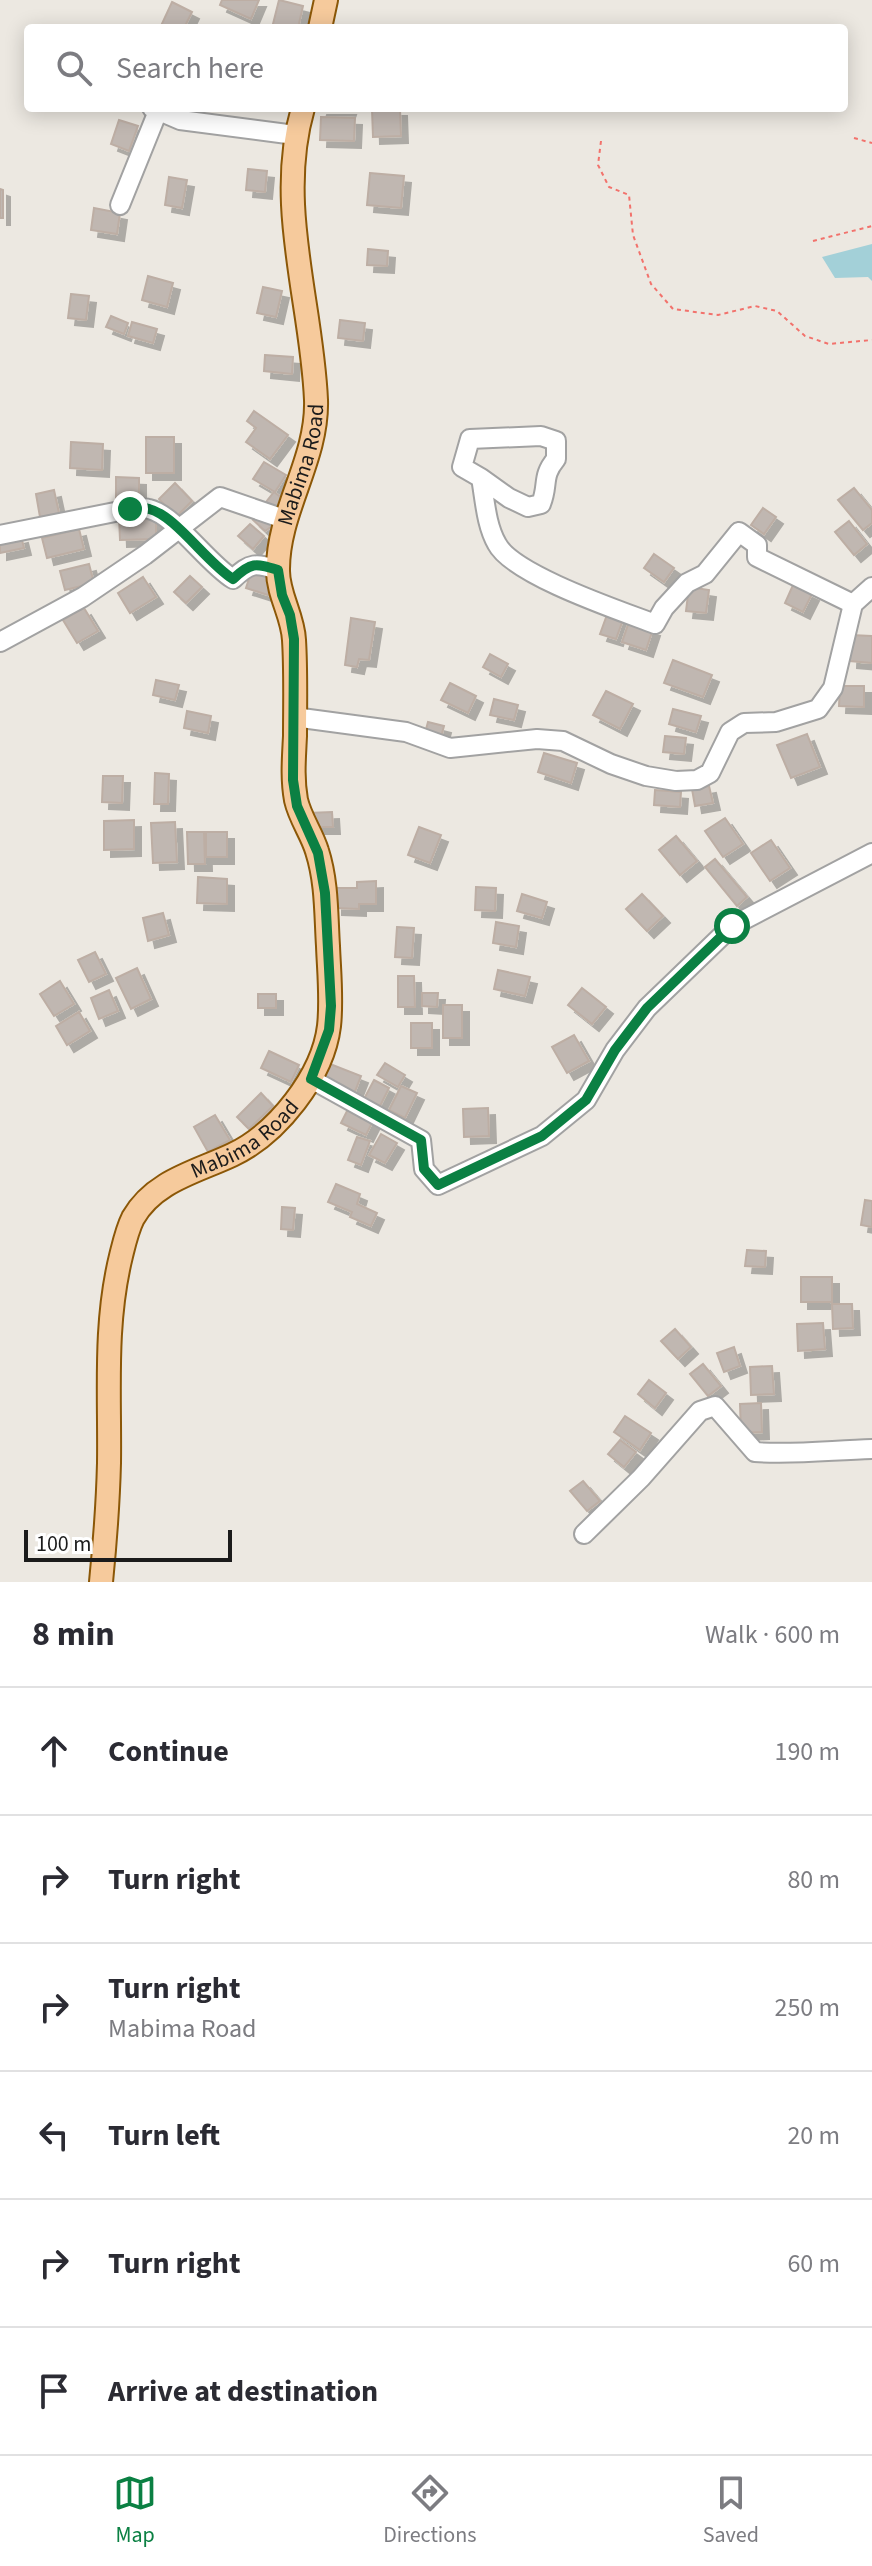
<!DOCTYPE html>
<html lang="en">
<head>
<meta charset="utf-8">
<style>
	:root { --surface:#fff; --page:#f7f7f7; --text:#2b2b33; --muted:#7c7c81; --line:#e1e1e2; --accent:#0b8043 }
	body { margin:0; font-family:"Source Sans 3",sans-serif; background:var(--page); color:var(--text) }
	.scale { position:absolute; left:24px; bottom:20px; width:208px; box-sizing:border-box; padding-left:8px; border:4px solid #1b1b1b; border-top:0; font-size:22px; line-height:28px; white-space:nowrap; color:#1b1b1b; -webkit-text-stroke:6px #fff; paint-order:stroke }
	.stop { position:absolute; width:24px; height:24px; margin:-18px; border:6px solid #0b8043; border-radius:50%; background:#fff }
	.stop.end { background:#0b8043; border-color:#fff; box-shadow:0 2px 8px #0008 }
	.list { margin:0; padding:0; list-style:none }
	h2 { display:flex; justify-content:space-between; align-items:center; height:104px; margin:0; padding:0 32px; font-size:34px }
	h2 small { font-size:26px; font-weight:400; color:var(--muted) }
	.list li { display:grid; grid-template-columns:52px 1fr auto; gap:24px; align-items:center; box-sizing:border-box; height:128px; padding:0 32px; border-top:2px solid var(--line) }
	.list b { display:block; font-size:30px; white-space:nowrap }
	.list p { margin:0; font-size:26px; white-space:nowrap; color:var(--muted) }
	.list em { font-size:26px; font-style:normal; color:var(--muted) }
	.icon { flex:none; width:44px; height:44px; fill:none; stroke:currentColor; stroke-width:2; stroke-linecap:round; stroke-linejoin:round }
	.map { position:relative; flex:none; width:872px; height:1582px; overflow:hidden }
	.search { position:absolute; background:var(--surface); box-shadow:0 4px 20px #0003; left:24px; right:24px; top:24px; height:88px; display:flex; align-items:center; gap:20px; box-sizing:border-box; padding:0 28px; border-radius:8px; color:var(--muted); font-size:30px }
	.sheet { height:872px; background:var(--surface) }
	nav { display:flex; justify-content:space-around; align-items:center; box-sizing:border-box; height:112px; border-top:2px solid var(--line); background:var(--surface); font-size:22px; color:var(--muted) }
	nav a { display:grid; justify-items:center; gap:4px }
	nav .on { color:var(--accent) }
	.map>svg:first-child { display:block }
	.water { fill:#a3d0d8 }
	.building { fill:#c0b7b1; stroke:#bdaea4; stroke-width:2; filter:url(#shadow) }
	.lines { fill:none; stroke-linecap:round; stroke-linejoin:round }
	.minor-casing { stroke:#a2a2a2; stroke-width:22 }
	.major-casing { stroke:#8b5707; stroke-width:26 }
	.path { stroke:#f2726c; stroke-width:2; stroke-dasharray:4 4; stroke-linecap:butt }
	.minor { stroke:#fff; stroke-width:18 }
	.major { stroke:#f6ca9c; stroke-width:22 }
	.route { stroke:#0b8043; stroke-width:10 }
	.labels { text-anchor:middle; dominant-baseline:central; stroke-width:6; stroke-linejoin:round; paint-order:stroke }
	.street-label { font-size:22px; fill:#1b1b1b; stroke:#fff }
</style>
</head>
<body>
<div class="map">
<svg width="872" height="1582" viewBox="0 0 872 1582">
	<defs>
		<filter id="shadow"><feDropShadow dx="7" dy="7" stdDeviation="0" flood-color="#0004"/></filter>
	</defs>
	<rect width="100%" height="100%" fill="#ece8e1"/>
	<polygon class="water" points="872,244 872,281 868,277 835,278 822,257"/>
	<g class="building">
		<polygon points="222,0 259,0 251,19 220,5"/>
		<polygon points="279,0 303,6 298,28 272,28"/>
		<polygon points="172,2 192,12 184,28 160,28"/>
		<polygon points="320,108 349,108 348,111 319,111"/>
		<polygon points="372,109 400,109 401,136 373,137"/>
		<polygon points="321,117 355,118 354,141 320,140"/>
		<polygon points="119,120 138,126 129,151 111,144"/>
		<polygon points="248,169 267,171 265,192 246,190"/>
		<polygon points="370,173 404,176 401,208 367,205"/>
		<polygon points="169,177 187,180 182,208 165,205"/>
		<polygon points="0,189 3,190 3,218 0,218"/>
		<polygon points="94,208 120,213 117,234 91,230"/>
		<polygon points="368,249 388,251 387,266 367,265"/>
		<polygon points="148,276 173,283 167,307 142,300"/>
		<polygon points="263,287 282,291 276,317 257,313"/>
		<polygon points="71,294 89,296 86,320 68,318"/>
		<polygon points="111,316 128,323 124,334 106,327"/>
		<polygon points="340,320 365,323 363,341 338,338"/>
		<polygon points="132,322 157,329 153,343 128,336"/>
		<polygon points="265,355 293,357 292,374 264,371"/>
		<polygon points="254,411 288,435 270,459 246,442 256,428 247,421"/>
		<rect x="146" y="437" width="28" height="36"/>
		<polygon points="71,442 103,444 102,470 70,468"/>
		<polygon points="264,462 286,475 275,492 253,479"/>
		<polygon points="116,477 139,478 139,502 116,502"/>
		<polygon points="175,483 192,501 176,517 159,499"/>
		<polygon points="854,488 872,510 872,523 863,530 838,500"/>
		<polygon points="54,490 59,513 40,517 36,494"/>
		<polygon points="274,492 287,502 280,512 266,502"/>
		<polygon points="763,508 776,517 764,534 751,525"/>
		<polygon points="156,515 156,539 120,540 119,516"/>
		<polygon points="261,515 274,525 265,531 253,520"/>
		<polygon points="849,521 867,544 854,555 835,532"/>
		<polygon points="250,524 264,536 253,549 238,536"/>
		<polygon points="79,529 84,549 47,558 42,538"/>
		<polygon points="21,536 24,548 0,553 0,541"/>
		<polygon points="654,554 674,568 664,582 644,568"/>
		<polygon points="89,564 94,583 65,590 60,571"/>
		<polygon points="252,569 274,576 268,595 246,588"/>
		<polygon points="190,576 202,587 186,603 174,592"/>
		<polygon points="143,577 156,597 130,613 118,593"/>
		<polygon points="793,585 812,594 803,612 785,603"/>
		<polygon points="689,587 709,590 706,613 686,611"/>
		<polygon points="84,608 98,631 77,643 63,620"/>
		<polygon points="608,612 624,617 616,639 600,634"/>
		<polygon points="351,618 375,622 369,660 359,659 357,667 345,665"/>
		<polygon points="629,622 653,629 646,650 622,642"/>
		<polygon points="851,635 872,636 872,663 850,661"/>
		<polygon points="490,654 508,664 501,677 483,667"/>
		<polygon points="673,660 712,675 703,697 664,683"/>
		<polygon points="156,680 179,685 175,700 153,695"/>
		<polygon points="450,683 476,696 468,713 441,700"/>
		<polygon points="840,686 864,686 864,707 839,706"/>
		<polygon points="606,691 633,704 620,729 593,715"/>
		<polygon points="494,699 518,705 514,720 490,715"/>
		<polygon points="673,709 701,716 696,732 669,724"/>
		<polygon points="187,711 211,716 208,733 184,728"/>
		<polygon points="428,722 444,726 441,737 425,733"/>
		<polygon points="807,734 820,767 791,778 777,745"/>
		<polygon points="665,736 686,738 684,754 663,752"/>
		<polygon points="544,753 577,763 571,783 538,772"/>
		<polygon points="155,773 169,774 168,804 154,804"/>
		<polygon points="103,776 123,776 122,803 102,802"/>
		<polygon points="709,786 713,803 695,806 692,789"/>
		<polygon points="655,790 681,792 680,807 654,805"/>
		<polygon points="332,812 333,827 309,827 308,813"/>
		<polygon points="725,818 743,844 723,857 705,831"/>
		<polygon points="134,820 134,849 104,850 104,821"/>
		<polygon points="175,822 177,862 153,863 151,823"/>
		<polygon points="419,827 441,835 430,863 408,855"/>
		<polygon points="187,832 204,832 205,864 188,864"/>
		<rect x="206" y="832" width="21" height="25"/>
		<polygon points="676,836 697,861 680,875 659,850"/>
		<polygon points="771,840 790,868 770,881 751,853"/>
		<polygon points="715,859 747,897 737,906 705,867"/>
		<polygon points="198,877 227,879 227,904 197,903"/>
		<polygon points="376,881 376,904 359,904 359,909 335,908 335,888 357,888 357,882"/>
		<polygon points="476,887 496,888 495,911 475,910"/>
		<polygon points="522,894 547,902 542,918 517,911"/>
		<polygon points="642,894 663,916 647,931 626,909"/>
		<polygon points="163,913 169,935 148,941 143,918"/>
		<polygon points="496,922 519,926 516,947 493,943"/>
		<polygon points="397,927 414,928 412,958 395,957"/>
		<polygon points="95,952 106,974 89,982 78,960"/>
		<polygon points="137,968 151,999 131,1009 116,978"/>
		<polygon points="498,970 530,977 525,996 494,989"/>
		<polygon points="398,976 414,976 415,1007 398,1007"/>
		<polygon points="60,981 74,1004 54,1016 40,994"/>
		<polygon points="582,988 606,1007 592,1024 568,1005"/>
		<polygon points="109,990 118,1011 99,1019 91,998"/>
		<polygon points="422,993 438,993 437,1007 422,1006"/>
		<rect x="258" y="994" width="18" height="14"/>
		<rect x="443" y="1005" width="19" height="33"/>
		<polygon points="79,1012 90,1031 67,1045 56,1026"/>
		<rect x="411" y="1023" width="21" height="25"/>
		<polygon points="574,1035 589,1061 567,1073 552,1047"/>
		<polygon points="269,1051 299,1065 291,1082 261,1068"/>
		<polygon points="385,1063 405,1075 398,1087 377,1075"/>
		<polygon points="330,1064 361,1076 354,1094 322,1082"/>
		<polygon points="374,1080 389,1088 379,1108 364,1099"/>
		<polygon points="401,1086 417,1093 405,1118 389,1110"/>
		<polygon points="261,1093 273,1106 249,1129 237,1117"/>
		<polygon points="349,1107 374,1119 366,1135 341,1123"/>
		<polygon points="488,1108 489,1136 464,1137 463,1109"/>
		<polygon points="215,1115 230,1140 208,1152 194,1127"/>
		<polygon points="381,1134 397,1143 385,1163 369,1155"/>
		<polygon points="357,1137 370,1141 361,1165 348,1160"/>
		<polygon points="336,1184 360,1194 357,1204 377,1213 371,1226 350,1217 352,1212 328,1202"/>
		<polygon points="865,1200 872,1201 872,1227 861,1225"/>
		<polygon points="282,1207 295,1208 293,1230 281,1229"/>
		<polygon points="747,1250 766,1251 765,1267 745,1266"/>
		<rect x="801" y="1277" width="31" height="25"/>
		<polygon points="832,1304 852,1304 853,1328 833,1329"/>
		<polygon points="823,1323 825,1349 798,1351 797,1324"/>
		<polygon points="675,1329 691,1347 678,1359 661,1341"/>
		<polygon points="734,1347 740,1366 724,1372 717,1353"/>
		<polygon points="703,1364 721,1386 708,1396 690,1374"/>
		<polygon points="772,1366 774,1394 751,1395 750,1367"/>
		<polygon points="649,1380 666,1393 655,1408 638,1394"/>
		<polygon points="761,1403 762,1432 741,1433 740,1404"/>
		<polygon points="625,1416 651,1433 640,1450 614,1432"/>
		<polygon points="620,1440 636,1452 624,1467 608,1454"/>
		<polygon points="583,1481 600,1501 587,1511 570,1491"/>
	</g>
	<g class="lines">
		<defs>
			<g id="minor">
				<polyline points="152,108 180,120 295,135"/>
				<polyline points="120,205 158,111"/>
				<path d="M481,478L462,467L470,439L541,436L556,441V459C541,477 549,484 541,504L528,507L509,498L481,478C485,500 486,525 497,544C513,575 621,611 655,624L664,608L687,583L705,574L739,532L757,545V557L853,604"/>
				<path d="M0,535L130,509C136,509 144,507 149,509C175,515 207,563 233,579C251,562 255,563 278,570"/>
				<polyline points="0,642 83,597 145,555 220,497 287,520"/>
				<polyline points="294,717 406,732 450,748 537,739 563,741 611,764 646,776 676,781 697,780 710,773 730,732 744,723 776,722 818,709 833,688 853,604 872,587"/>
				<polyline points="311,1079 421,1140 424,1169 438,1185 542,1136 586,1100 615,1050 647,1008 732,926 872,853"/>
				<path d="M584,1534L641,1478L700,1411L715,1406L755,1452C793,1455 833,1450 872,1449"/>
			</g>
			<g id="major">
				<polyline points="320,28 326,0"/>
				<path id="s1" d="M101,1582C105,1542 108,1503 109,1463C110,1393 104,1325 121,1256C124,1244 127,1230 133,1218C154,1181 196,1172 232,1155C277,1134 323,1076 329,1026C332,1000 329,972 328,946C326,915 327,882 317,851C312,834 300,818 296,800C292,778 294,757 295,736C295,704 296,672 294,640C293,616 278,595 278,571C277,512 318,460 316,400C312,303 275,205 303,108"/>
			</g>
		</defs>
		<use href="#minor" class="minor-casing"/>
		<use href="#major" class="major-casing"/>
		<g class="path">
			<polyline points="854,138 872,143"/>
			<polyline points="601,141 598,165 609,187 629,195 633,235 651,284 673,309 718,315 755,306 777,311 805,336 829,344 872,340"/>
			<polyline points="813,241 872,226"/>
		</g>
		<use href="#minor" class="minor"/>
		<use href="#major" class="major"/>
	</g>
	<g class="lines">
		<path class="route" d="M130,509C136,509 144,507 149,509C175,515 207,563 233,579C251,562 255,563 278,570L282,595L290,615L294,639L293,780L297,806L318,853L325,893L331,1006L329,1030L311,1079L421,1140L424,1169L438,1185L542,1136L586,1100L615,1050L647,1008L732,926"/>
	</g>
	<g class="labels">
		<g class="street-label">
			<text stroke="none"><textPath href="#s1" startOffset="1226">Mabima Road</textPath></text>
			<text stroke="none"><textPath href="#s1" startOffset="506">Mabima Road</textPath></text>
		</g>
	</g>
</svg>
<div class="scale">100 m</div>
<div class="stop" style="left:732px;top:926px"></div>
<div class="stop end" style="left:130px;top:509px"></div>
<div class="search"><svg class="icon" aria-label="search" viewBox="0 0 24 24"><circle cx="10" cy="10" r="6"/><path d="M15 15l6 6"/></svg>Search here</div>
</div>
<section class="sheet">
<h2>8 min<small>Walk · 600 m</small></h2>
<ul class="list">
<li><svg class="icon" aria-label="ahead" viewBox="0 0 24 24"><path d="M12 20V5M6 11l6-6 6 6"/></svg><div><b>Continue</b></div><em>190 m</em></li>
<li><svg class="icon" aria-label="right" viewBox="0 0 24 24"><path d="M7 20v-9h11M14 6l5 5-5 5"/></svg><div><b>Turn right</b></div><em>80 m</em></li>
<li><svg class="icon" aria-label="right" viewBox="0 0 24 24"><path d="M7 20v-9h11M14 6l5 5-5 5"/></svg><div><b>Turn right</b><p>Mabima Road</p></div><em>250 m</em></li>
<li><svg class="icon" aria-label="left" viewBox="0 0 24 24"><path d="M17 20v-9H6M10 6l-5 5 5 5"/></svg><div><b>Turn left</b></div><em>20 m</em></li>
<li><svg class="icon" aria-label="right" viewBox="0 0 24 24"><path d="M7 20v-9h11M14 6l5 5-5 5"/></svg><div><b>Turn right</b></div><em>60 m</em></li>
<li><svg class="icon" aria-label="arrive" viewBox="0 0 24 24"><path d="M6 21V4h12l-3 4 3 4H6"/></svg><div><b>Arrive at destination</b></div></li>
</ul>
</section>
<nav>
<a class="on"><svg class="icon" aria-label="map" viewBox="0 0 24 24"><path d="M3 6l6-2 6 2 6-2v14l-6 2-6-2-6 2zM9 4v14M15 6v14"/></svg>Map</a>
<a><svg class="icon" aria-label="directions" viewBox="0 0 24 24"><path d="M12 3l9 9-9 9-9-9zM9 14v-3h6M13 9l2 2-2 2"/></svg>Directions</a>
<a><svg class="icon" aria-label="saved" viewBox="0 0 24 24"><path d="M7 4h10v16l-5-4-5 4z"/></svg>Saved</a>
</nav>
</body>
</html>
